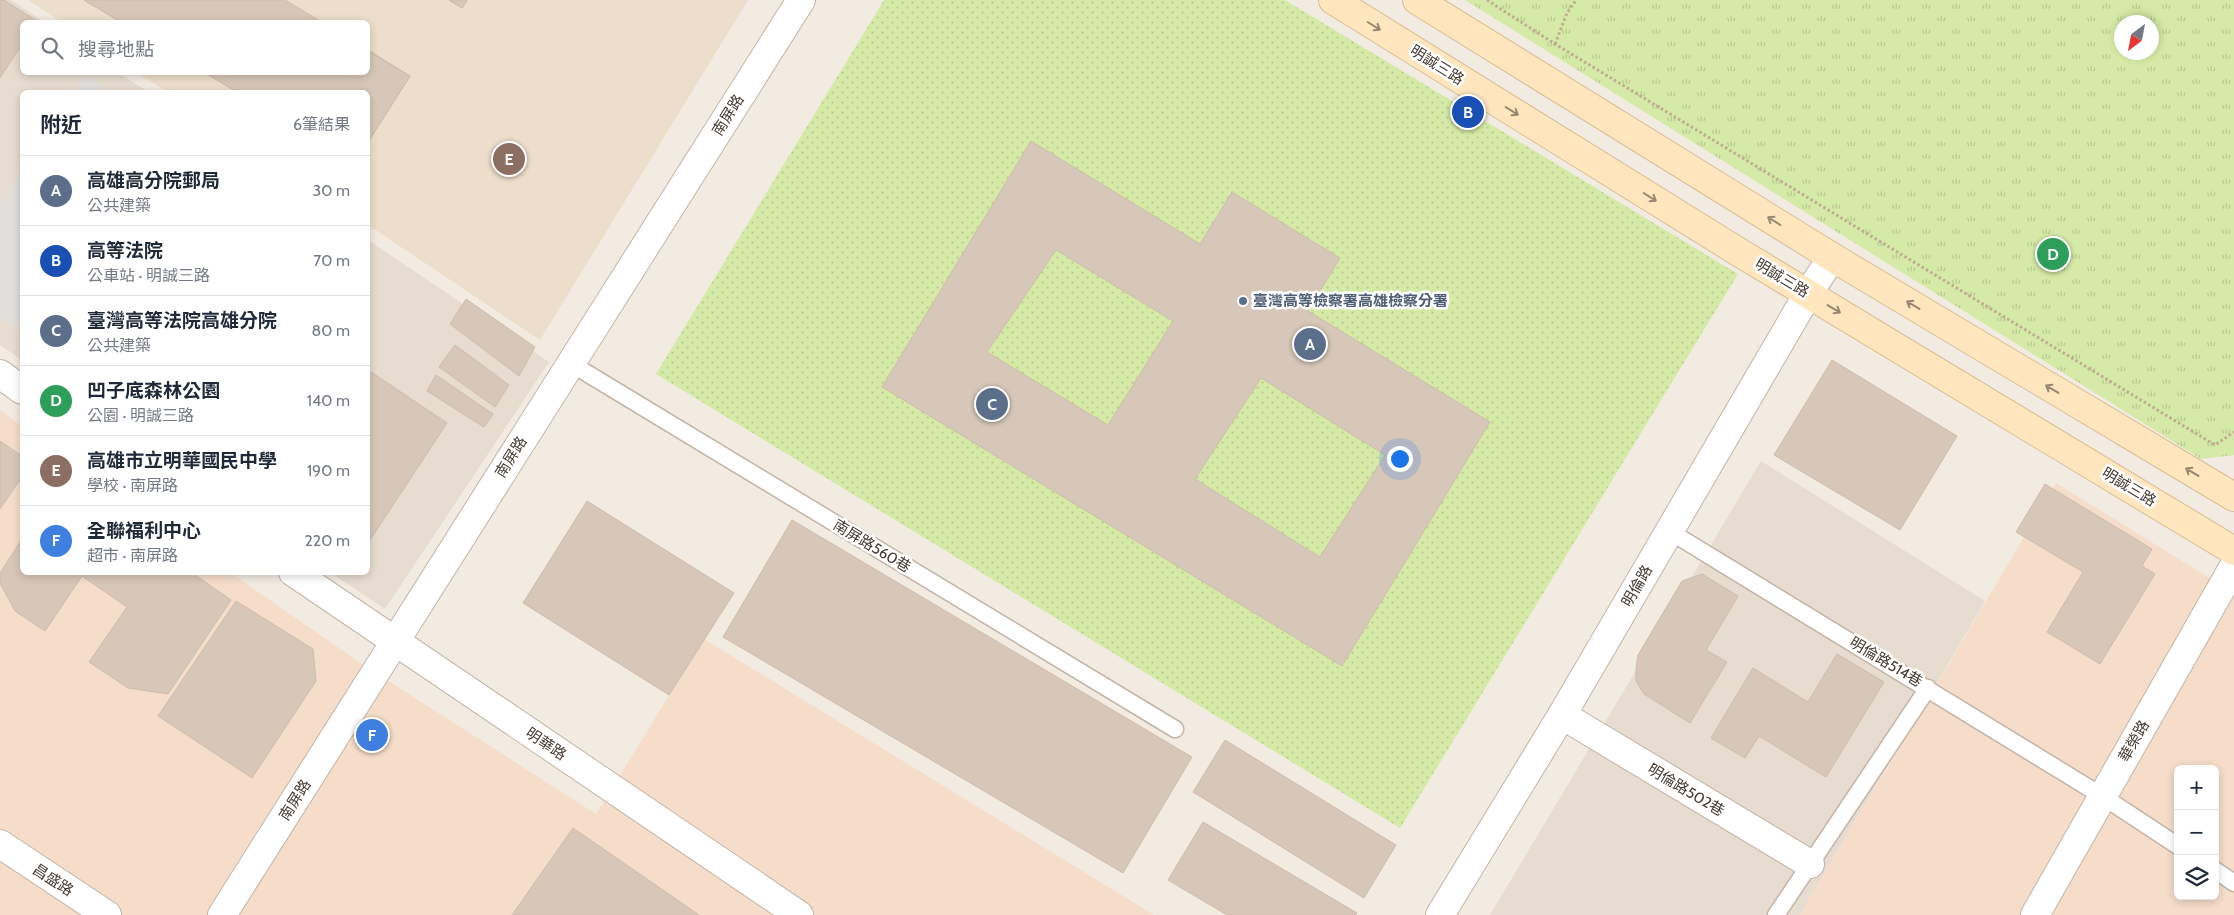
<!DOCTYPE html>
<html lang="zh-TW">
<head>
<meta charset="utf-8">
<style>
	:root { --surface:#fff; --page:#f2f2f3; --text:#1f2937; --muted:#747a83; --line:#e0e1e3; --accent:#ff0c0c }
	body { margin:0; font-family:Cabin,"Noto Sans TC",sans-serif; background:var(--page); color:var(--text) }
	.controls { position:absolute; right:15px; bottom:15px; display:grid; overflow:hidden; border-radius:8px; box-shadow:0 2px 8px #0003 }
	.controls button { width:45px; height:45px; display:grid; place-items:center; padding:0; border:0; border-bottom:1px solid var(--line); background:var(--surface); color:var(--text); font:25px sans-serif }
	.compass { position:absolute; left:2114px; top:15px; width:45px; height:45px; border-radius:50%; background:var(--surface); box-shadow:0 2px 8px #0003; rotate:212deg }
	.you { position:absolute; left:1399px; top:458px; width:18px; height:18px; margin:-12px; border:4px solid #fff; border-radius:50%; background:#1a73e8; box-shadow:0 0 0 8px #1a73e833 }
	.badge { display:grid; place-items:center; width:32px; height:32px; border-radius:50%; background:var(--accent); color:#fff; font-size:16px; font-weight:700 }
	.pin { position:absolute; translate:-50% -50%; border:2px solid #fff; box-shadow:0 1px 5px #0006 }
	.list { margin:0; padding:0; list-style:none }
	h2 { display:flex; justify-content:space-between; align-items:center; height:65px; margin:0; padding:0 20px; font-size:21px }
	h2 small { font-size:16px; font-weight:400; color:var(--muted) }
	.list li { display:grid; grid-template-columns:32px 1fr auto; gap:15px; align-items:center; box-sizing:border-box; height:70px; padding:0 20px; border-top:1px solid var(--line) }
	.list b { display:block; font-size:19px; white-space:nowrap }
	.list p { margin:0; font-size:16px; white-space:nowrap; color:var(--muted) }
	.list em { font-size:16px; font-style:normal; color:var(--muted) }
	.icon { flex:none; width:28px; height:28px; fill:none; stroke:currentColor; stroke-width:2; stroke-linecap:round; stroke-linejoin:round }
	.map { position:relative; flex:none; width:2234px; height:915px; overflow:hidden }
	.search { position:absolute; background:var(--surface); box-shadow:0 2px 8px #0003; left:20px; top:20px; width:350px; height:55px; display:flex; align-items:center; gap:12px; box-sizing:border-box; padding:0 18px; border-radius:8px; color:var(--muted); font-size:19px }
	.panel { position:absolute; background:var(--surface); box-shadow:0 2px 8px #0003; left:20px; top:90px; width:350px; height:485px; border-radius:8px }
	.map>svg:first-child { display:block }
	.residential { fill:#e6dccf }
	.commercial { fill:#f6ddca; fill-rule:evenodd }
	.education { fill:#ecdeca }
	.grass { fill:url(#grass-dots) }
	.park { fill:url(#park-tufts); fill-rule:evenodd }
	.parking { fill:#e2dedb }
	.building { fill:#d7c7b9; stroke:#cfbba9; fill-rule:evenodd }
	.lines { fill:none; stroke-linecap:round; stroke-linejoin:round }
	.lane-casing { stroke:#c1b4a7; stroke-width:19 }
	.street-casing { stroke:#c1b4a7; stroke-width:30 }
	.secondary-casing { stroke:#d9bb90; stroke-width:30 }
	.path { stroke:#c0aa94; stroke-width:3; stroke-dasharray:2.5 2.5; stroke-linecap:butt }
	.lane { stroke:#fff; stroke-width:16 }
	.street { stroke:#fff; stroke-width:28 }
	.secondary { stroke:#ffe6bf; stroke-width:28 }
	.oneway { stroke:#988771 }
	.service-dot { fill:#5c6f8a; stroke:#fff; stroke-width:2 }
	.labels { text-anchor:middle; dominant-baseline:central; stroke-width:5; stroke-linejoin:round; paint-order:stroke }
	.street-label { font-size:15px; fill:#443a32; stroke:#fff }
	.service-label { font-size:15px; font-weight:bold; fill:#4e5e75; stroke:#fff; text-anchor:start }
</style>
</head>
<body>
<div class="map">
<svg width="2234" height="915" viewBox="0 0 2234 915">
	<defs>
		<pattern id="grass-dots" width="8" height="8" patternUnits="userSpaceOnUse" patternTransform="scale(1.25)"><rect width="8" height="8" fill="#d6eaa7"/><path d="M2 2h.1M6 6h.1" fill="none" stroke="#b9c990" stroke-width="1.8" stroke-linecap="round"/></pattern>
		<pattern id="park-tufts" width="24" height="20" patternUnits="userSpaceOnUse" patternTransform="scale(1.25)"><rect width="24" height="20" fill="#d6eaa7"/><path d="M3 7l-1-3M5 7V3M7 7l1-3M15 17l-1-3M17 17v-4M19 17l1-3" fill="none" stroke="#b9c990"/></pattern>
	</defs>
	<rect width="100%" height="100%" fill="#f2ebe2"/>
	<g class="residential">
		<polygon points="0,0 11,0 44,22 22,22 22,72 119,73 148,92 22,92 22,360 0,345"/>
		<polygon points="368,240 549,362 385,609 331,573 368,572"/>
		<polygon points="1761,461 1985,601 1800,915 1490,915"/>
	</g>
	<g class="commercial">
		<polygon points="0,410 22,426 22,572 231,573 359,662 596,814 704,639 1154,915 0,915"/>
		<path d="M2056,483L2234,593V915H1800ZM2178,769H2215V896H2178Z"/>
	</g>
	<polygon class="education" points="28,0 748,0 540,340 368,225 368,92 168,92 137,73 368,72 368,22 62,22"/>
	<polygon class="grass" points="884,0 1285,0 1738,274 1400,828 656,374"/>
	<path class="park" d="M1465,0H2234V455L2201,459ZM2122,22H2152V52H2122Z"/>
	<g class="parking">
		<polygon points="84,75 112,92 72,92"/>
		<polygon points="22,170 22,320 17,328 0,317 0,205"/>
	</g>
	<g class="building">
		<polygon points="0,0 4,0 37,21 22,22 22,44 0,78"/>
		<polygon points="84,0 279,0 318,22 121,22"/>
		<polygon points="84,0 285,0 322,22 121,22"/>
		<polygon points="449,0 467,0 462,8"/>
		<polygon points="449,0 467,0 462,8"/>
		<polygon points="368,50 410,76 368,142 368,92 237,92 204,72 368,72"/>
		<polygon points="368,51 410,76 368,142 368,92 237,92 204,72 368,72"/>
		<path d="M1031,141L1200,244L1232,192L1340,258L1308,311L1490,422L1342,666L882,387ZM1056,250L1173,321L1108,425L987,352ZM1261,378L1385,455L1320,557L1195,479Z"/>
		<polygon points="466,299 535,347 519,376 450,324"/>
		<polygon points="455,345 509,385 495,407 439,367"/>
		<polygon points="1832,360 1957,436 1900,530 1774,455"/>
		<polygon points="368,370 447,423 368,543"/>
		<polygon points="436,375 493,414 484,427 427,391"/>
		<polygon points="0,441 22,456 22,477 0,509"/>
		<polygon points="2045,484 2152,549 2142,566 2155,574 2100,664 2047,632 2083,572 2016,532"/>
		<polygon points="587,501 734,593 669,695 523,603"/>
		<polygon points="792,520 1192,757 1123,873 723,637"/>
		<polygon points="22,539 22,572 191,572 231,600 168,694 128,688 89,662 127,607 82,576 45,631 15,611 0,583 0,573"/>
		<polygon points="1702,574 1738,596 1706,650 1727,662 1690,723 1644,694 1636,681 1636,668 1638,655 1682,581"/>
		<polygon points="236,601 313,649 316,681 252,778 158,716"/>
		<polygon points="1837,654 1884,682 1826,777 1759,736 1745,758 1711,738 1753,668 1808,702"/>
		<polygon points="1225,740 1396,845 1364,898 1193,792"/>
		<polygon points="1203,822 1357,913 1355,915 1227,915 1168,880"/>
		<polygon points="573,828 660,888 699,915 512,915"/>
	</g>
	<g class="lines">
		<defs>
			<g id="lane">
				<polyline points="570,363 1175,729"/>
				<polyline points="1669,531 2102,796 2178,846"/>
				<polyline points="2215,870 2234,883"/>
				<polyline points="1776,915 1928,688"/>
			</g>
			<g id="street">
				<polyline points="0,374 22,390"/>
				<polyline points="293,572 799,915"/>
				<polyline points="1562,715 1810,864"/>
				<polyline points="0,844 107,915"/>
				<polyline points="222,915 801,0"/>
				<polyline points="1440,915 1562,715 1808,294 1832,257"/>
				<polyline points="2035,915 2234,566"/>
			</g>
			<g id="secondary">
				<polyline points="1333,0 1737,251 2234,551"/>
				<polyline points="1417,0 1832,257 2234,497"/>
			</g>
		</defs>
		<use href="#lane" class="lane-casing"/>
		<use href="#street" class="street-casing"/>
		<use href="#secondary" class="secondary-casing"/>
		<g class="path">
			<polyline points="1487,0 1555,44 2215,445 2234,432"/>
			<polyline points="1555,44 1567,13 1576,0"/>
		</g>
		<use href="#lane" class="lane"/>
		<use href="#street" class="street"/>
		<use href="#secondary" class="secondary"/>
	</g>
	<defs><path id="oneway-shaft" d="M-6 0H5M1.5-3L5.5 0L1.5 3" fill="none" stroke-width="1.6" stroke-linecap="round" stroke-linejoin="round" transform="scale(1.25)"/></defs>
	<g class="oneway">
		<use href="#oneway-shaft" transform="translate(1374 26) rotate(32)"/>
		<use href="#oneway-shaft" transform="translate(1512 111) rotate(32)"/>
		<use href="#oneway-shaft" transform="translate(1650 197) rotate(32)"/>
		<use href="#oneway-shaft" transform="translate(1774 221) rotate(-148)"/>
		<use href="#oneway-shaft" transform="translate(1913 305) rotate(-149)"/>
		<use href="#oneway-shaft" transform="translate(1834 309) rotate(31)"/>
		<use href="#oneway-shaft" transform="translate(2052 389) rotate(-149)"/>
		<use href="#oneway-shaft" transform="translate(2192 472) rotate(-149)"/>
	</g>
	<circle class="service-dot" cx="1243" cy="301" r="5"/>
	<g class="labels">
		<g class="street-label">
			<text transform="translate(1437 65) rotate(32)">明誠三路</text>
			<text transform="translate(728 115) rotate(-58)">南屏路</text>
			<text transform="translate(1782 278) rotate(31)">明誠三路</text>
			<text transform="translate(511 457) rotate(-58)">南屏路</text>
			<text transform="translate(2129 487) rotate(31)">明誠三路</text>
			<text transform="translate(872 546) rotate(31)">南屏路560巷</text>
			<text transform="translate(1637 586) rotate(-60)">明倫路</text>
			<text transform="translate(1886 662) rotate(31)">明倫路514巷</text>
			<text transform="translate(2134 741) rotate(-60)">華榮路</text>
			<text transform="translate(546 744) rotate(34)">明華路</text>
			<text transform="translate(1686 790) rotate(31)">明倫路502巷</text>
			<text transform="translate(295 800) rotate(-58)">南屏路</text>
			<text transform="translate(53 880) rotate(33)">昌盛路</text>
		</g>
		<g class="service-label">
			<text x="1253" y="301">臺灣高等檢察署高雄檢察分署</text>
		</g>
	</g>
</svg>
<div class="controls">
<button>+</button>
<button>−</button>
<button><svg class="icon" aria-label="layers" viewBox="0 0 24 24"><path d="M12 4l9 5-9 5-9-5zM3 14l9 5 9-5"/></svg></button>
</div>
<svg class="compass" viewBox="-18 -18 36 36"><path d="M0-13l5 13h-10z" fill="#e53935"/><path d="M0 13l5-13h-10z" fill="#747a83"/></svg>
<div class="you"></div>
<div class="pin badge" style="left:1310px;top:344px;background:#5c6f8a">A</div>
<div class="pin badge" style="left:1468px;top:112px;background:#1a4fb4">B</div>
<div class="pin badge" style="left:992px;top:404px;background:#5c6f8a">C</div>
<div class="pin badge" style="left:2053px;top:254px;background:#2e9e5b">D</div>
<div class="pin badge" style="left:509px;top:159px;background:#8d6e63">E</div>
<div class="pin badge" style="left:372px;top:735px;background:#3f7fe0">F</div>
<div class="search"><svg class="icon" aria-label="search" viewBox="0 0 24 24"><circle cx="10" cy="10" r="6"/><path d="M15 15l6 6"/></svg>搜尋地點</div>
<section class="panel">
<h2>附近<small>6筆結果</small></h2>
<ul class="list">
<li><span class="badge" style="background:#5c6f8a">A</span><div><b>高雄高分院郵局</b><p>公共建築</p></div><em>30 m</em></li>
<li><span class="badge" style="background:#1a4fb4">B</span><div><b>高等法院</b><p>公車站 · 明誠三路</p></div><em>70 m</em></li>
<li><span class="badge" style="background:#5c6f8a">C</span><div><b>臺灣高等法院高雄分院</b><p>公共建築</p></div><em>80 m</em></li>
<li><span class="badge" style="background:#2e9e5b">D</span><div><b>凹子底森林公園</b><p>公園 · 明誠三路</p></div><em>140 m</em></li>
<li><span class="badge" style="background:#8d6e63">E</span><div><b>高雄市立明華國民中學</b><p>學校 · 南屏路</p></div><em>190 m</em></li>
<li><span class="badge" style="background:#3f7fe0">F</span><div><b>全聯福利中心</b><p>超市 · 南屏路</p></div><em>220 m</em></li>
</ul>
</section>
</div>
</body>
</html>
